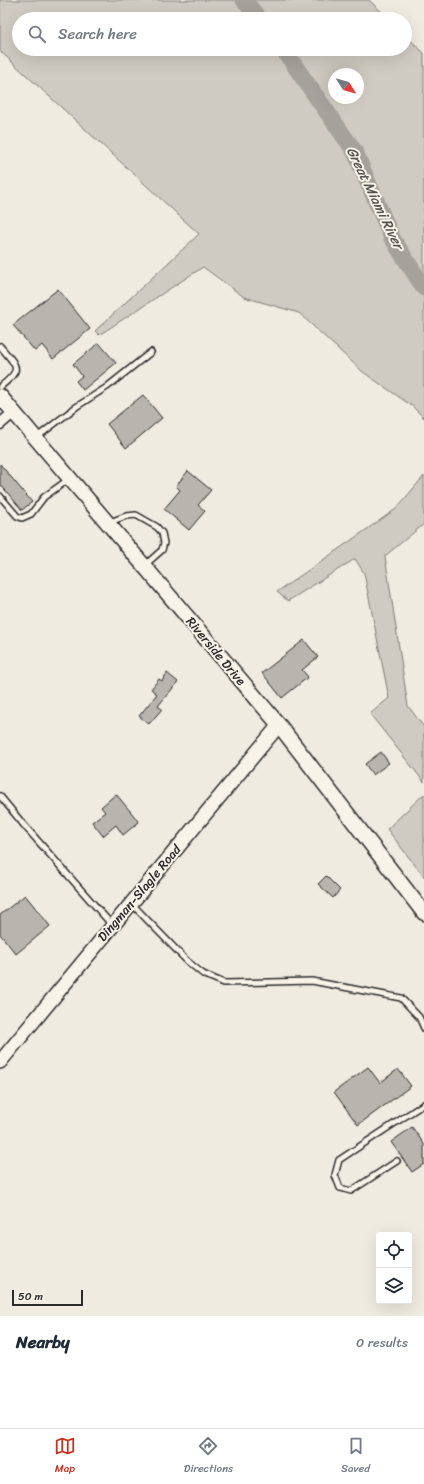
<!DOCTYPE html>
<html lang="en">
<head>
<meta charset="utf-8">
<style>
	:root { --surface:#fff; --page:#f2f2f3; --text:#1f2937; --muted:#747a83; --line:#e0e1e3; --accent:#c8321e }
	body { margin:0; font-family:Sriracha,sans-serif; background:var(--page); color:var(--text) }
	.controls { position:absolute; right:12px; bottom:12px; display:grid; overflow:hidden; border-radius:4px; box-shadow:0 4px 16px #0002 }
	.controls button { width:36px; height:36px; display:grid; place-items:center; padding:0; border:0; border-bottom:1px solid var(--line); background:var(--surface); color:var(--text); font:20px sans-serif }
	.compass { position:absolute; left:328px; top:68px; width:36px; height:36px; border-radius:50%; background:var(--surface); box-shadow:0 4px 16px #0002; rotate:127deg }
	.scale { position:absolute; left:12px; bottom:10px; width:71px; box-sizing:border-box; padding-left:4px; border:2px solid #2b2b2b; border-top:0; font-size:11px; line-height:14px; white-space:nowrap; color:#2b2b2b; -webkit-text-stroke:3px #f7f3e8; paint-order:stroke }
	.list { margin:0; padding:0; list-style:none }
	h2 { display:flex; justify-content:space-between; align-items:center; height:52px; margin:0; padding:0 16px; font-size:17px }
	h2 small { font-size:13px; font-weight:400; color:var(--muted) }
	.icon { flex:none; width:22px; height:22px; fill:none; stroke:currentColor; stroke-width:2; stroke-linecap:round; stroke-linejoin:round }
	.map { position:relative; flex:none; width:424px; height:1316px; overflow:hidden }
	.search { position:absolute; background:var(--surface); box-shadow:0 4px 16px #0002; left:12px; right:12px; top:12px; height:44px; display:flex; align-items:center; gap:10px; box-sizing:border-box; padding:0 14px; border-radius:22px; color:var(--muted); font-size:15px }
	.sheet { height:112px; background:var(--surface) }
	nav { display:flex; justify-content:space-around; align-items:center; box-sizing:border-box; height:56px; border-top:1px solid var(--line); background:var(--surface); font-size:11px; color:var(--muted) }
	nav a { display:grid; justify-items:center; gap:2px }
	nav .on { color:var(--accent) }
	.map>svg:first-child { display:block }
	.green { fill:#cfcbc2; stroke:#7d7b76; fill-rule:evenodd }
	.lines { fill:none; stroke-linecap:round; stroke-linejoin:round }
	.river { stroke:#a4a29a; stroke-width:17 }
	.building { fill:#b8b5ae; stroke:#2b2b2b }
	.service-casing { stroke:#2b2b2b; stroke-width:8 }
	.minor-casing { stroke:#2b2b2b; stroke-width:13 }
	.tertiary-casing { stroke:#2b2b2b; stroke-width:16 }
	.secondary-casing { stroke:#2b2b2b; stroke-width:17 }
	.service { stroke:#f7f3e8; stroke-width:5 }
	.minor { stroke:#f7f3e8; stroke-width:10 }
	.tertiary { stroke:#f7f3e8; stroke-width:13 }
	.secondary { stroke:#f7f3e8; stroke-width:14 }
	.labels { text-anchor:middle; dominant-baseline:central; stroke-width:4; stroke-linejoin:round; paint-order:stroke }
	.street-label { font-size:13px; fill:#2b2b2b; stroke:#f7f3e8 }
	.water-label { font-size:14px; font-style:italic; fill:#555552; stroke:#f7f3e8 }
</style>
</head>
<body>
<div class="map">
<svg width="424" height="1316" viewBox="0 0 424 1316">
	<rect width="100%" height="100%" fill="#efebe0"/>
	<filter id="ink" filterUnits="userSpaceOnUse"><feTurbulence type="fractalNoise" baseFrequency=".025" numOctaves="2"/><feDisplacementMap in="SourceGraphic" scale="8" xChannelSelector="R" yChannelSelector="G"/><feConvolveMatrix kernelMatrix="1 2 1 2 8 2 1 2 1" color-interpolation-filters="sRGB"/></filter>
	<g filter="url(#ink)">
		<g class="green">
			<path d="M0,0H369L389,19H19V49H405V35L424,53V418L412,406L363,372L299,313L244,297L203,267L99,335L95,331L199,234L0,51ZM334,74H358V98H334Z"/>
			<polygon points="424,476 424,524 385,556 408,706 424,727 424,782 370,714 389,698 364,573 355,559 288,601 277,592 396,509"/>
			<polygon points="424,794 424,877 387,829"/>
		</g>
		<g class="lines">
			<g class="river">
				<polyline points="244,0 259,19"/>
				<polyline points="283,49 355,152 392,238 424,288"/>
			</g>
		</g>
		<g class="building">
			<polygon points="58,289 90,329 53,359 42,345 35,351 13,325"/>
			<polygon points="99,343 116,363 83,390 76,381 82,376 73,364"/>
			<polygon points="143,395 162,418 126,448 107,424"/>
			<polygon points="0,464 32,502 22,510 0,484"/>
			<polygon points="188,471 211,490 198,505 205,511 189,530 164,509 180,490 176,486"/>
			<polygon points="304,640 318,657 302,670 308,677 282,698 262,673"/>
			<polygon points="167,673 178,682 158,706 162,709 149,724 139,716 157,694 151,689 159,679 162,681"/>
			<polygon points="381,752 389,763 373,775 365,764"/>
			<polygon points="116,794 139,822 123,835 116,825 103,836 92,822 105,812 101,807"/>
			<polygon points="326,876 340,890 333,898 318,884"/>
			<polygon points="25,895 50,926 16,954 0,934 0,915"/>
			<polygon points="368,1067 380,1083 398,1069 411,1086 358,1125 334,1092"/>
			<polygon points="412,1127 424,1144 424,1164 412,1172 391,1142"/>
		</g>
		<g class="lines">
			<defs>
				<g id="service">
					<path d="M0,346C17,367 24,368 0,387"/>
					<polyline points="36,438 76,407 107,387 151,352"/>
					<polyline points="0,496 17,516 22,518 31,514 44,497 69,479"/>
					<polyline points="110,522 126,516 136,515 157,527 162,533 164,543 162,550 145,565"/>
					<polyline points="0,796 23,824 112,925"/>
					<polyline points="131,903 187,961 203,974 224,983 312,981 401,998 419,1017 424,1028"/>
					<polyline points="397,1161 351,1191 340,1188 335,1175 339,1160 424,1104"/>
				</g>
				<polyline id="minor" points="0,424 14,412"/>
				<polyline id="tertiary" points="0,1062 279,725"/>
				<polyline id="secondary" points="0,396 279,725 424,913"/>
			</defs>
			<use href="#service" class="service-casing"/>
			<use href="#minor" class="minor-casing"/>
			<use href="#tertiary" class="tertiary-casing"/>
			<use href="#secondary" class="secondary-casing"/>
			<use href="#service" class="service"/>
			<use href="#minor" class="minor"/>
			<use href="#tertiary" class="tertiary"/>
			<use href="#secondary" class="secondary"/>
		</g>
	</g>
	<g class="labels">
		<g class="street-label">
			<text transform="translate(216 651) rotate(50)">Riverside Drive</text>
			<text transform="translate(139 893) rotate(-50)">Dingman-Slagle Road</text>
		</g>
		<g class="water-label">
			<text transform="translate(375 198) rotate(64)">Great Miami River</text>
		</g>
	</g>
</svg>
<div class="controls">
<button><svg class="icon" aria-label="locate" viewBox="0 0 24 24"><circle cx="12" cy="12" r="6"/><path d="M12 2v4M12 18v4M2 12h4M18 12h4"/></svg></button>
<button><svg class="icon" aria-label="layers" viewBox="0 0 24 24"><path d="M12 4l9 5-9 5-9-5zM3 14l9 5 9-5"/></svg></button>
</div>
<svg class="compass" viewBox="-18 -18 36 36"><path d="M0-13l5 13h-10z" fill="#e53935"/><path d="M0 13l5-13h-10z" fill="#747a83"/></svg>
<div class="scale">50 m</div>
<div class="search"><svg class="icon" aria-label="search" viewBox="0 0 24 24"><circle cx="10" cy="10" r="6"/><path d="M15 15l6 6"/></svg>Search here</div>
</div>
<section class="sheet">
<h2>Nearby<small>0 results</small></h2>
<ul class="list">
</ul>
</section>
<nav>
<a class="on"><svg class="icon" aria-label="map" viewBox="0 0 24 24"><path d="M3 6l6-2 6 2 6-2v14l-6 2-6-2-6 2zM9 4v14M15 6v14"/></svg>Map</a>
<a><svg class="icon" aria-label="directions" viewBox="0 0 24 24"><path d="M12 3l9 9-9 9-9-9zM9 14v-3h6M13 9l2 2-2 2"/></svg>Directions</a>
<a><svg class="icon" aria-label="saved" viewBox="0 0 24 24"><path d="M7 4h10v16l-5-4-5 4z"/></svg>Saved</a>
</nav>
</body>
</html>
